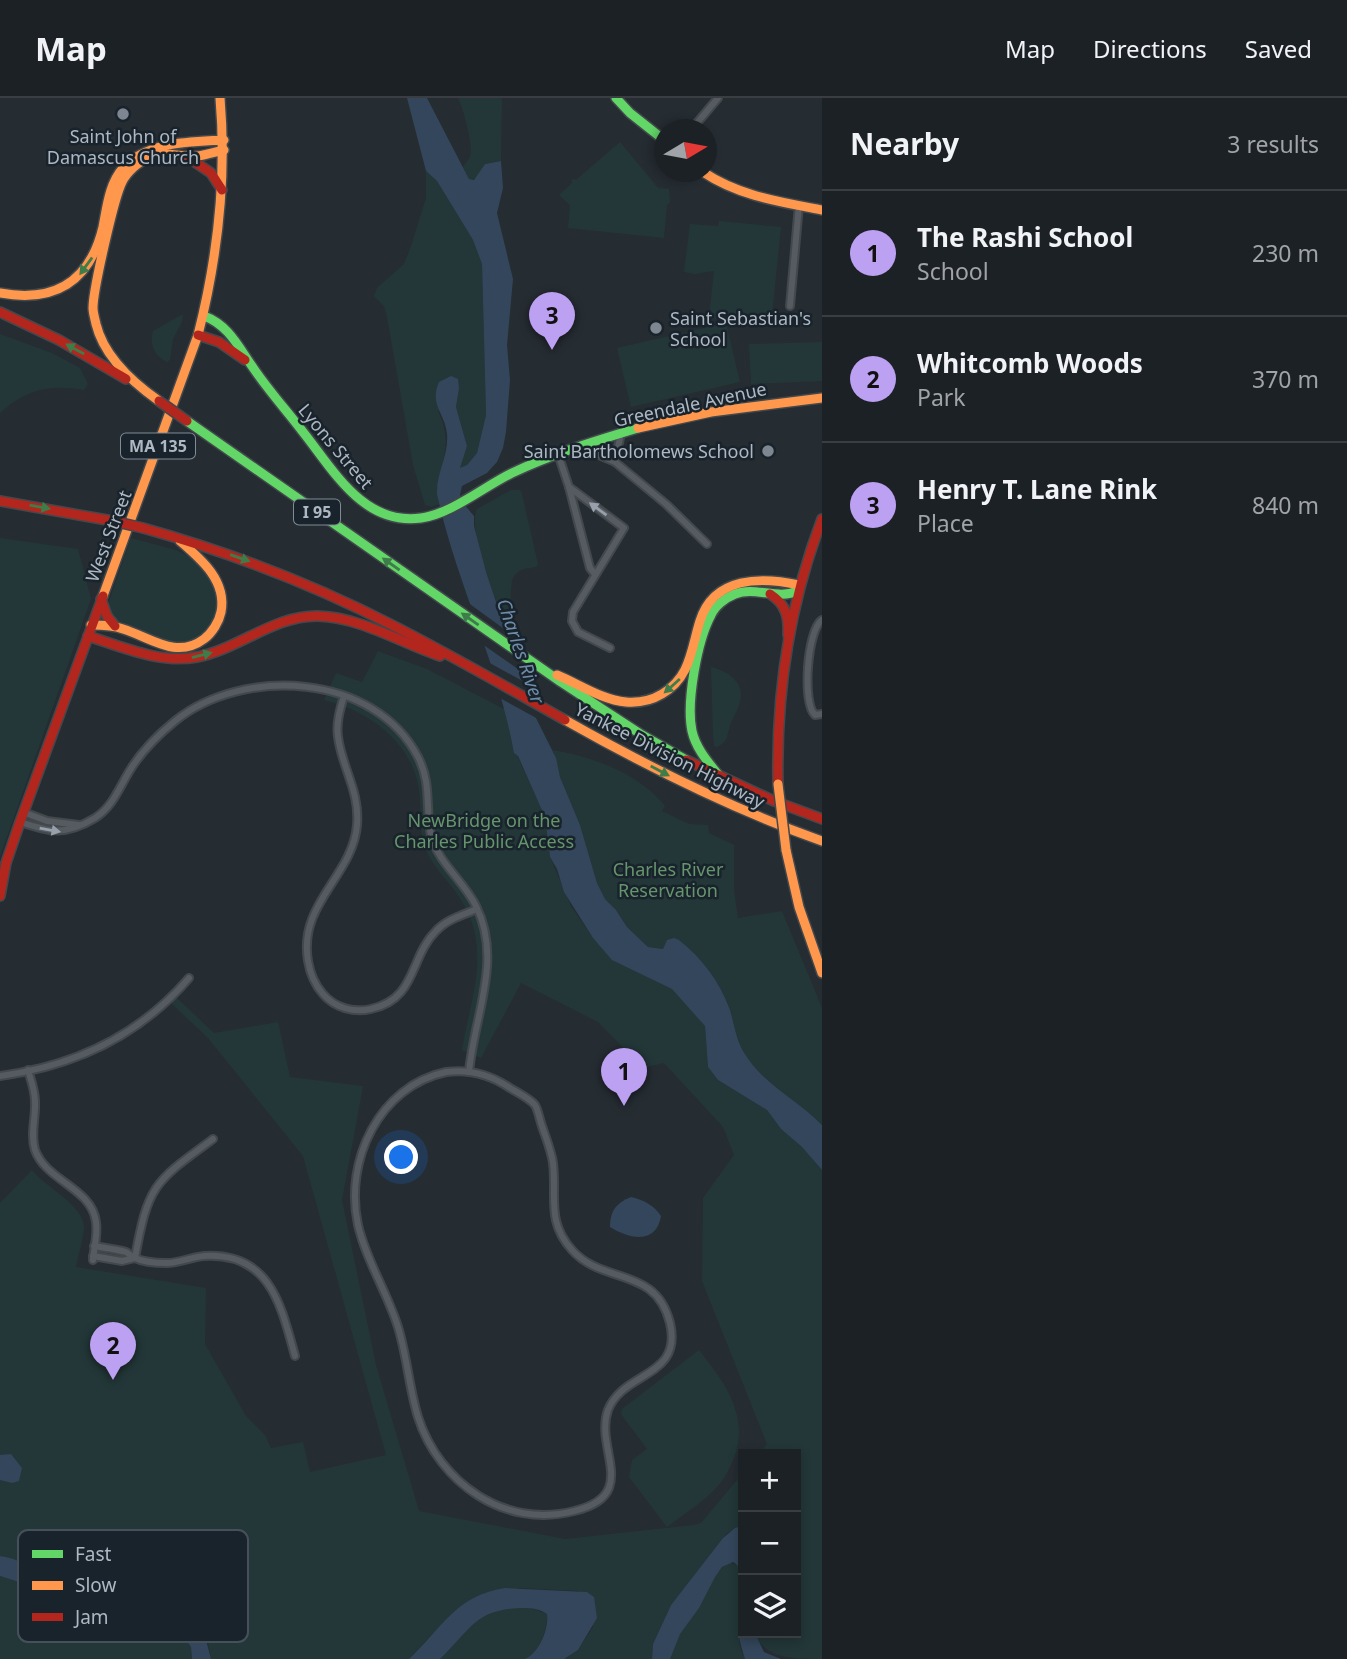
<!DOCTYPE html>
<html lang="en">
<head>
<meta charset="utf-8">
<style>
	:root { --surface:#1c2126; --page:#25292e; --text:#f1f3f6; --muted:#a0a3a7; --line:#3a3e43; --accent:#bca0f2 }
	body { margin:0; font-family:"Noto Sans",sans-serif; background:var(--page); color:var(--text) }
	.controls { position:absolute; right:21px; bottom:21px; display:grid; overflow:hidden; border-radius:0px; box-shadow:0 4px 10px #0003 }
	.controls button { width:63px; height:63px; display:grid; place-items:center; padding:0; border:0; border-bottom:2px solid var(--line); background:var(--surface); color:var(--text); font:35px sans-serif }
	.compass { position:absolute; left:654px; top:21px; width:63px; height:63px; border-radius:50%; background:var(--surface); box-shadow:0 4px 10px #0003; rotate:80deg }
	.you { position:absolute; left:402px; top:1060px; width:24px; height:24px; margin:-18px; border:5px solid #fff; border-radius:50%; background:#1a73e8; box-shadow:0 0 0 10px #1a73e833 }
	.badge { display:grid; place-items:center; width:46px; height:46px; border-radius:50%; background:var(--accent); color:#111; font-size:23px; font-weight:700 }
	.pin { position:absolute; translate:-50% -58px; filter:drop-shadow(0 2px 4px #0008) }
	.pin::after { content:''; position:absolute; top:37px; width:24px; height:21px; background:inherit; clip-path:polygon(0 0,100% 0,50% 100%) }
	.list { margin:0; padding:0; list-style:none }
	h2 { display:flex; justify-content:space-between; align-items:center; height:91px; margin:0; padding:0 28px; font-size:30px }
	h2 small { font-size:23px; font-weight:400; color:var(--muted) }
	.list li { display:grid; grid-template-columns:46px 1fr auto; gap:21px; align-items:center; box-sizing:border-box; height:126px; padding:0 28px; border-top:2px solid var(--line) }
	.list b { display:block; font-size:26px; white-space:nowrap }
	.list p { margin:0; font-size:23px; white-space:nowrap; color:var(--muted) }
	.list em { font-size:23px; font-style:normal; color:var(--muted) }
	.icon { flex:none; width:38px; height:38px; fill:none; stroke:currentColor; stroke-width:2; stroke-linecap:round; stroke-linejoin:round }
	.map { position:relative; flex:none; width:822px; height:1561px; overflow:hidden }
	header { display:flex; align-items:center; gap:42px; box-sizing:border-box; height:98px; padding:0 35px; background:var(--surface); border-bottom:2px solid var(--line) }
	header strong { font-size:33px }
	nav { display:flex; gap:38px; margin-inline-start:auto; font-size:24px }
	main { display:flex }
	aside { flex:1; background:var(--surface) }
	.map>svg:first-child { display:block }
	.green { fill:#233738 }
	.water { fill:#33465b }
	.pier { fill:#252c32 }
	.lines { fill:none; stroke-linecap:round; stroke-linejoin:round }
	.street-casing { stroke:#42484c; stroke-width:10 }
	.fast-casing { stroke:#42484c; stroke-width:12 }
	.slow-casing { stroke:#42484c; stroke-width:12 }
	.jam-casing { stroke:#42484c; stroke-width:12 }
	.street { stroke:#565a61; stroke-width:6 }
	.fast { stroke:#63d668; stroke-width:9 }
	.slow { stroke:#ff974d; stroke-width:9 }
	.jam { stroke:#b3261e; stroke-width:9 }
	.slow-bridge-casing { stroke:#42484c; stroke-width:12; stroke-linecap:butt }
	.jam-bridge-casing { stroke:#42484c; stroke-width:12; stroke-linecap:butt }
	.slow-bridge { stroke:#ff974d; stroke-width:9 }
	.jam-bridge { stroke:#b3261e; stroke-width:9 }
	.oneway { fill:#3e7c4a }
	.oneway2 { fill:#98a0ab }
	.poi-dot { fill:#7e8791; stroke:#19232c; stroke-width:2.5 }
	.labels { text-anchor:middle; dominant-baseline:central; stroke-width:5; stroke-linejoin:round; paint-order:stroke }
	.shield { fill:#19232c; stroke:#818b96; stroke-width:2 }
	.shield-label { font-size:16px; font-weight:bold; fill:#aeb8c4 }
	.poi-label { font-size:18px; fill:#aeb8c4; stroke:#19232c }
	.street-label { font-size:18px; fill:#aeb8c4; stroke:#19232c }
	.park-label { font-size:18px; fill:#66956d; stroke:#19232c }
	.water-label { font-size:19px; font-style:italic; fill:#6f8ca9; stroke:#19232c }
	.key { fill:#19232c; stroke:#46505a; stroke-width:2 }
	.key-label { font-size:19px; fill:#aeb8c4 }
</style>
</head>
<body>
<header>
<strong>Map</strong>
<nav><a>Map</a><a>Directions</a><a>Saved</a></nav>
</header>
<main>
<div class="map">
<svg width="822" height="1561" viewBox="0 0 822 1561">
	<rect width="100%" height="100%" fill="#252c32"/>
	<g class="green">
		<path d="M458,0H502L501,63L485,66L477,79L472,82L469,81L463,69C464,67 469,61 470,59C474,49 463,10 458,0Z"/>
		<polygon points="620,44 658,90 669,91 670,104 667,107 664,140 568,130 570,107 559,97 572,85 572,81 576,82"/>
		<path d="M426,73L437,83L459,119L473,142L482,166L486,317L477,355L467,367L460,370L467,348L456,309L458,298L438,313C458,355 432,371 439,406L432,409L425,407L413,367L387,219L384,208L374,198L377,190L404,166L411,148L426,100Z"/>
		<polygon points="719,123 781,129 771,227 709,220 714,173 695,176 684,174 690,126 718,128"/>
		<path d="M183,216L182,224L173,241L170,262L167,264C155,258 149,247 153,233Z"/>
		<polygon points="726,225 740,284 631,309 617,250"/>
		<path d="M0,236L52,255L80,270L88,286L84,292C50,286 26,291 0,315Z"/>
		<polygon points="822,244 822,283 751,286 749,246"/>
		<path d="M511,392H520L522,396L538,466L536,469C525,471 518,470 512,482L509,516L504,524C495,500 467,432 477,411Z"/>
		<polygon points="0,440 78,451 91,501 0,759"/>
		<polygon points="131,440 176,452 192,460 204,470 217,494 218,508 214,520 202,537 192,543 168,546 139,536 113,521 108,506"/>
		<path d="M378,553L427,571L506,612L516,655L540,707L545,719L550,759L571,808L593,840L614,862L672,891L697,916L705,928L708,969L718,982L767,1012L781,1031L802,1049L822,1072V1561C794,1561 765,1561 755,1536L796,1535V1356H759L767,1346L702,1183L703,1100L734,1057L723,1029L664,965L643,970L598,924L521,885L481,960L462,952C470,903 491,854 464,807C453,786 434,772 425,750C418,731 422,711 419,692C413,645 368,612 324,602L336,575L362,584Z"/>
		<path d="M711,569C729,573 747,586 739,607C737,614 732,620 730,627C727,638 728,644 717,649L714,648L713,637Z"/>
		<path d="M553,652C593,659 639,675 665,708L662,713L689,726L708,727L709,735L734,747V792L738,820L782,813L822,910V1027C796,1000 763,987 743,953C736,941 734,925 730,912C720,884 702,860 679,842L666,845L663,851L648,849L627,829L619,816L605,801L597,785L580,727L560,679Z"/>
		<path d="M176,899L214,935L278,924L290,979L363,988L342,1102L376,1267L419,1413L565,1441L694,1427L701,1425L743,1375V1428L727,1435L671,1507L653,1546L652,1561H564L578,1552L593,1529L579,1493L519,1490L455,1512L409,1561H211L206,1535C190,1527 173,1527 156,1523C135,1519 117,1510 99,1498L100,1485L84,1468L48,1474L0,1458V1105L32,1072C45,1089 85,1108 84,1130C83,1143 78,1157 76,1169L206,1190L205,1246L246,1318L265,1337L271,1350L303,1344L310,1374L386,1357L303,1058L208,940L171,905Z"/>
		<path d="M699,1252C724,1284 750,1317 734,1360C729,1372 724,1382 714,1392C701,1406 682,1417 667,1429L629,1379L632,1362L647,1351L621,1316L622,1311Z"/>
		<path d="M729,1464L739,1468C752,1492 728,1530 745,1561H669C676,1539 710,1476 729,1464Z"/>
		<polygon points="0,1478 33,1487 45,1492 68,1511 145,1542 176,1538 186,1542 191,1549 192,1561 0,1561"/>
		<path d="M509,1510H531L547,1516C548,1531 539,1555 525,1561H440C466,1537 470,1518 509,1510Z"/>
	</g>
	<g class="water">
		<path d="M407,0H427L469,81L474,82L485,66L501,63L503,90L497,115L513,181L507,247L510,282L506,334L503,350L497,364L487,375L462,388L460,397L463,405L474,418V428L486,474L533,614L556,660L560,679L580,727L597,785L605,801L616,812L627,829L648,849L663,851L667,842L674,840L679,842C702,860 720,884 730,912C734,925 736,941 743,953C763,987 796,1000 822,1027V1072L802,1049L781,1031L767,1012L718,982L708,969L705,928L672,891L612,862L593,840L564,794L557,771L550,759L545,719L518,658L514,655C498,565 456,484 437,396C436,375 449,357 447,336C445,315 429,307 439,284L451,278L458,281L459,290L456,309L467,348L460,370L467,367L477,355L486,317L482,166L473,142L459,119L437,83L426,73Z"/>
		<path d="M631,1099C642,1101 655,1108 661,1118C656,1147 629,1141 610,1129C610,1113 616,1105 631,1099Z"/>
		<polygon points="11,1356 22,1370 19,1383 12,1385 0,1382 0,1357"/>
		<path d="M743,1428V1535H755L764,1554L781,1561H745C742,1551 737,1537 739,1527C742,1511 750,1473 733,1464L722,1469L715,1479L699,1510L680,1536L670,1561H652L653,1546L671,1507L723,1440L735,1430Z"/>
		<path d="M0,1458C19,1460 32,1472 50,1474C61,1475 73,1469 84,1468L103,1489L98,1494L99,1498C128,1520 168,1529 203,1530L211,1561H192L191,1549L186,1542L176,1538L145,1542L89,1530L45,1492L0,1478Z"/>
		<path d="M505,1490L587,1494L594,1499L597,1520L578,1552L564,1561H525C539,1555 549,1531 547,1516C538,1510 530,1510 520,1510C474,1512 470,1533 440,1561H409C443,1529 455,1498 505,1490Z"/>
	</g>
	<g class="pier">
		<polygon points="467,504 511,536 525,576 478,543"/>
		<polygon points="486,563 528,586 540,622 498,599"/>
	</g>
	<g class="lines">
		<defs>
			<g id="street">
				<polyline points="691,32 718,0"/>
				<polyline points="790,208 799,107"/>
				<polyline points="580,349 615,364 666,406 707,446"/>
				<polyline points="558,356 569,389 590,470 595,476"/>
				<polyline points="615,364 621,335"/>
				<polyline points="569,389 624,430 573,514 572,523 578,534 610,550"/>
				<path d="M822,522C807,532 802,606 815,617L822,616"/>
				<path d="M344,598C340,611 336,625 338,639C342,670 360,693 357,727C353,778 298,805 308,863C310,875 315,887 323,896C335,910 354,915 371,911C417,901 409,860 436,833C447,821 463,817 477,811"/>
				<polyline points="23,714 47,723 79,727"/>
				<path d="M20,724C51,734 65,738 95,720C114,708 120,687 132,669C143,652 159,636 175,623C243,568 375,575 418,659C432,686 425,709 431,737C438,765 463,782 476,808C503,862 474,918 469,974"/>
				<path d="M28,972C31,982 35,993 35,1003C36,1020 30,1035 35,1052C46,1083 92,1090 96,1124C98,1136 94,1150 93,1162"/>
				<path d="M446,974C469,971 491,977 510,990C518,995 529,1000 535,1007C538,1012 539,1019 541,1025C545,1038 551,1051 553,1065C557,1099 546,1123 572,1152C603,1187 656,1168 670,1225C683,1280 623,1273 608,1312C594,1351 641,1397 574,1413C505,1431 439,1385 418,1319C409,1290 407,1258 398,1229C387,1194 366,1162 358,1127C344,1063 379,988 446,974Z"/>
				<path d="M0,978C74,968 140,937 189,880"/>
				<path d="M94,1148C105,1150 116,1151 126,1154C129,1156 132,1159 135,1160C143,1164 158,1165 167,1165C180,1165 191,1159 204,1158C270,1154 281,1207 295,1258"/>
				<polyline points="93,1158 122,1163 135,1160"/>
				<path d="M135,1160C148,1087 154,1084 213,1041"/>
			</g>
			<g id="fast">
				<polyline points="616,0 630,15 664,42"/>
				<path d="M204,218C229,227 239,250 254,271C269,293 287,313 303,334C334,373 364,428 421,420C451,416 485,388 512,375C552,356 595,343 638,330"/>
				<polyline points="187,323 561,584 642,637 686,662"/>
				<path d="M720,679C709,665 696,651 692,633C686,605 697,543 711,517C715,508 725,500 735,496C755,488 777,502 798,493"/>
			</g>
			<g id="slow">
				<path d="M703,74C739,98 780,104 822,112"/>
				<path d="M0,195C54,205 90,184 103,129C107,109 109,86 123,70C148,43 191,44 224,42"/>
				<path d="M159,303C132,284 104,259 96,226C95,221 93,215 93,210C93,192 114,100 122,84C127,74 139,63 150,59C165,52 182,60 198,58C206,57 215,54 224,52"/>
				<polyline points="638,330 711,314 822,300"/>
				<path d="M103,498L198,237C218,158 227,81 220,0"/>
				<path d="M91,527C102,527 113,527 123,531C150,539 176,562 204,541C212,535 219,524 221,514C227,483 201,461 180,443"/>
				<path d="M557,577C579,586 602,602 626,604C639,605 652,602 662,596C691,579 691,551 700,523C714,478 762,479 799,487"/>
				<path d="M565,622C648,669 732,711 822,743"/>
				<polyline points="786,752 799,809 822,875"/>
			</g>
			<g id="jam">
				<polyline points="189,60 211,75 222,92"/>
				<polyline points="0,214 59,242 126,281"/>
				<polyline points="198,237 219,244 245,262"/>
				<polyline points="0,403 113,423"/>
				<path d="M143,430C229,454 312,486 392,527C451,557 508,590 565,622"/>
				<path d="M770,496C786,506 789,519 788,537"/>
				<polyline points="101,501 107,518 115,528"/>
				<path d="M88,538C122,549 161,566 197,559C239,551 274,517 318,518C360,519 401,545 440,558"/>
				<polyline points="686,662 774,703 822,721"/>
				<path d="M778,686C776,594 789,507 822,421"/>
				<polyline points="0,798 6,765 20,724 103,498"/>
			</g>
		</defs>
		<use href="#street" class="street-casing"/>
		<use href="#fast" class="fast-casing"/>
		<use href="#slow" class="slow-casing"/>
		<use href="#jam" class="jam-casing"/>
		<use href="#street" class="street"/>
		<use href="#fast" class="fast"/>
		<use href="#slow" class="slow"/>
		<use href="#jam" class="jam"/>
		<defs>
			<polyline id="slow-bridge" points="778,686 786,752"/>
			<g id="jam-bridge">
				<polyline points="159,303 187,323"/>
				<polyline points="113,423 143,430"/>
			</g>
		</defs>
		<use href="#slow-bridge" class="slow-bridge-casing"/>
		<use href="#jam-bridge" class="jam-bridge-casing"/>
		<use href="#slow-bridge" class="slow-bridge"/>
		<use href="#jam-bridge" class="jam-bridge"/>
	</g>
	<defs><path id="oneway-solid" d="M-6-.8H1V-3.2L6.5 0L1 3.2V.8H-6Z" transform="scale(1.75)"/></defs>
	<g class="oneway">
		<use href="#oneway-solid" transform="translate(86 168) rotate(126)"/>
		<use href="#oneway-solid" transform="translate(75 251) rotate(-151)"/>
		<use href="#oneway-solid" transform="translate(40 409) rotate(10)"/>
		<use href="#oneway-solid" transform="translate(240 460) rotate(19)"/>
		<use href="#oneway-solid" transform="translate(391 466) rotate(-145)"/>
		<use href="#oneway-solid" transform="translate(470 521) rotate(-145)"/>
		<use href="#oneway-solid" transform="translate(202 557) rotate(-14)"/>
		<use href="#oneway-solid" transform="translate(672 588) rotate(138)"/>
		<use href="#oneway-solid" transform="translate(660 673) rotate(28)"/>
	</g>
	<g class="oneway2">
		<use href="#oneway-solid" transform="translate(598 411) rotate(-144)"/>
		<use href="#oneway-solid" transform="translate(50 732) rotate(10)"/>
	</g>
	<g class="poi-dot">
		<circle cx="123" cy="16" r="7"/>
		<circle cx="656" cy="230" r="7"/>
		<circle cx="768" cy="353" r="7"/>
	</g>
	<g class="labels">
		<g class="shield">
			<rect x="121" y="335.5" width="74" height="25" rx="5"/>
			<rect x="294" y="401.5" width="46" height="25" rx="5"/>
		</g>
		<g class="shield-label">
			<text x="158" y="348">MA 135</text>
			<text x="317" y="414">I 95</text>
		</g>
		<g class="poi-label">
			<text x="123" y="38">Saint John of<tspan x="123" dy="21">Damascus Church</tspan></text>
			<text x="670" y="220" text-anchor="start">Saint Sebastian's<tspan x="670" dy="21">School</tspan></text>
			<text x="754" y="353" text-anchor="end">Saint Bartholomews School</text>
		</g>
		<g class="street-label">
			<text transform="translate(690 306) rotate(-12)">Greendale Avenue</text>
			<text transform="translate(336 348) rotate(50)">Lyons Street</text>
			<text transform="translate(108 438) rotate(-69)">West Street</text>
			<text transform="translate(670 657) rotate(27)">Yankee Division Highway</text>
		</g>
		<g class="park-label">
			<text x="484" y="722">NewBridge on the<tspan x="484" dy="21">Charles Public Access</tspan></text>
			<text x="668" y="771">Charles River<tspan x="668" dy="21">Reservation</tspan></text>
		</g>
		<g class="water-label">
			<text transform="translate(521 553) rotate(71)">Charles River</text>
		</g>
	</g>
	<rect x="18" y="1432" width="230" height="112" rx="10" class="key"/>
	<rect x="32" y="1452" width="31" height="8" fill="#63d668"/>
	<rect x="32" y="1483" width="31" height="9" fill="#ff974d"/>
	<rect x="32" y="1515" width="31" height="8" fill="#b3261e"/>
	<g class="key-label">
		<text x="75" y="1463">Fast</text>
		<text x="75" y="1494">Slow</text>
		<text x="75" y="1526">Jam</text>
	</g>
</svg>
<div class="controls">
<button>+</button>
<button>−</button>
<button><svg class="icon" aria-label="layers" viewBox="0 0 24 24"><path d="M12 4l9 5-9 5-9-5zM3 14l9 5 9-5"/></svg></button>
</div>
<svg class="compass" viewBox="-18 -18 36 36"><path d="M0-13l5 13h-10z" fill="#e53935"/><path d="M0 13l5-13h-10z" fill="#a0a3a7"/></svg>
<div class="you"></div>
<div class="pin badge" style="left:624px;top:1008px">1</div>
<div class="pin badge" style="left:113px;top:1282px">2</div>
<div class="pin badge" style="left:552px;top:252px">3</div>
</div>
<aside>
<h2>Nearby<small>3 results</small></h2>
<ul class="list">
<li><span class="badge">1</span><div><b>The Rashi School</b><p>School</p></div><em>230 m</em></li>
<li><span class="badge">2</span><div><b>Whitcomb Woods</b><p>Park</p></div><em>370 m</em></li>
<li><span class="badge">3</span><div><b>Henry T. Lane Rink</b><p>Place</p></div><em>840 m</em></li>
</ul>
</aside>
</main>
</body>
</html>
